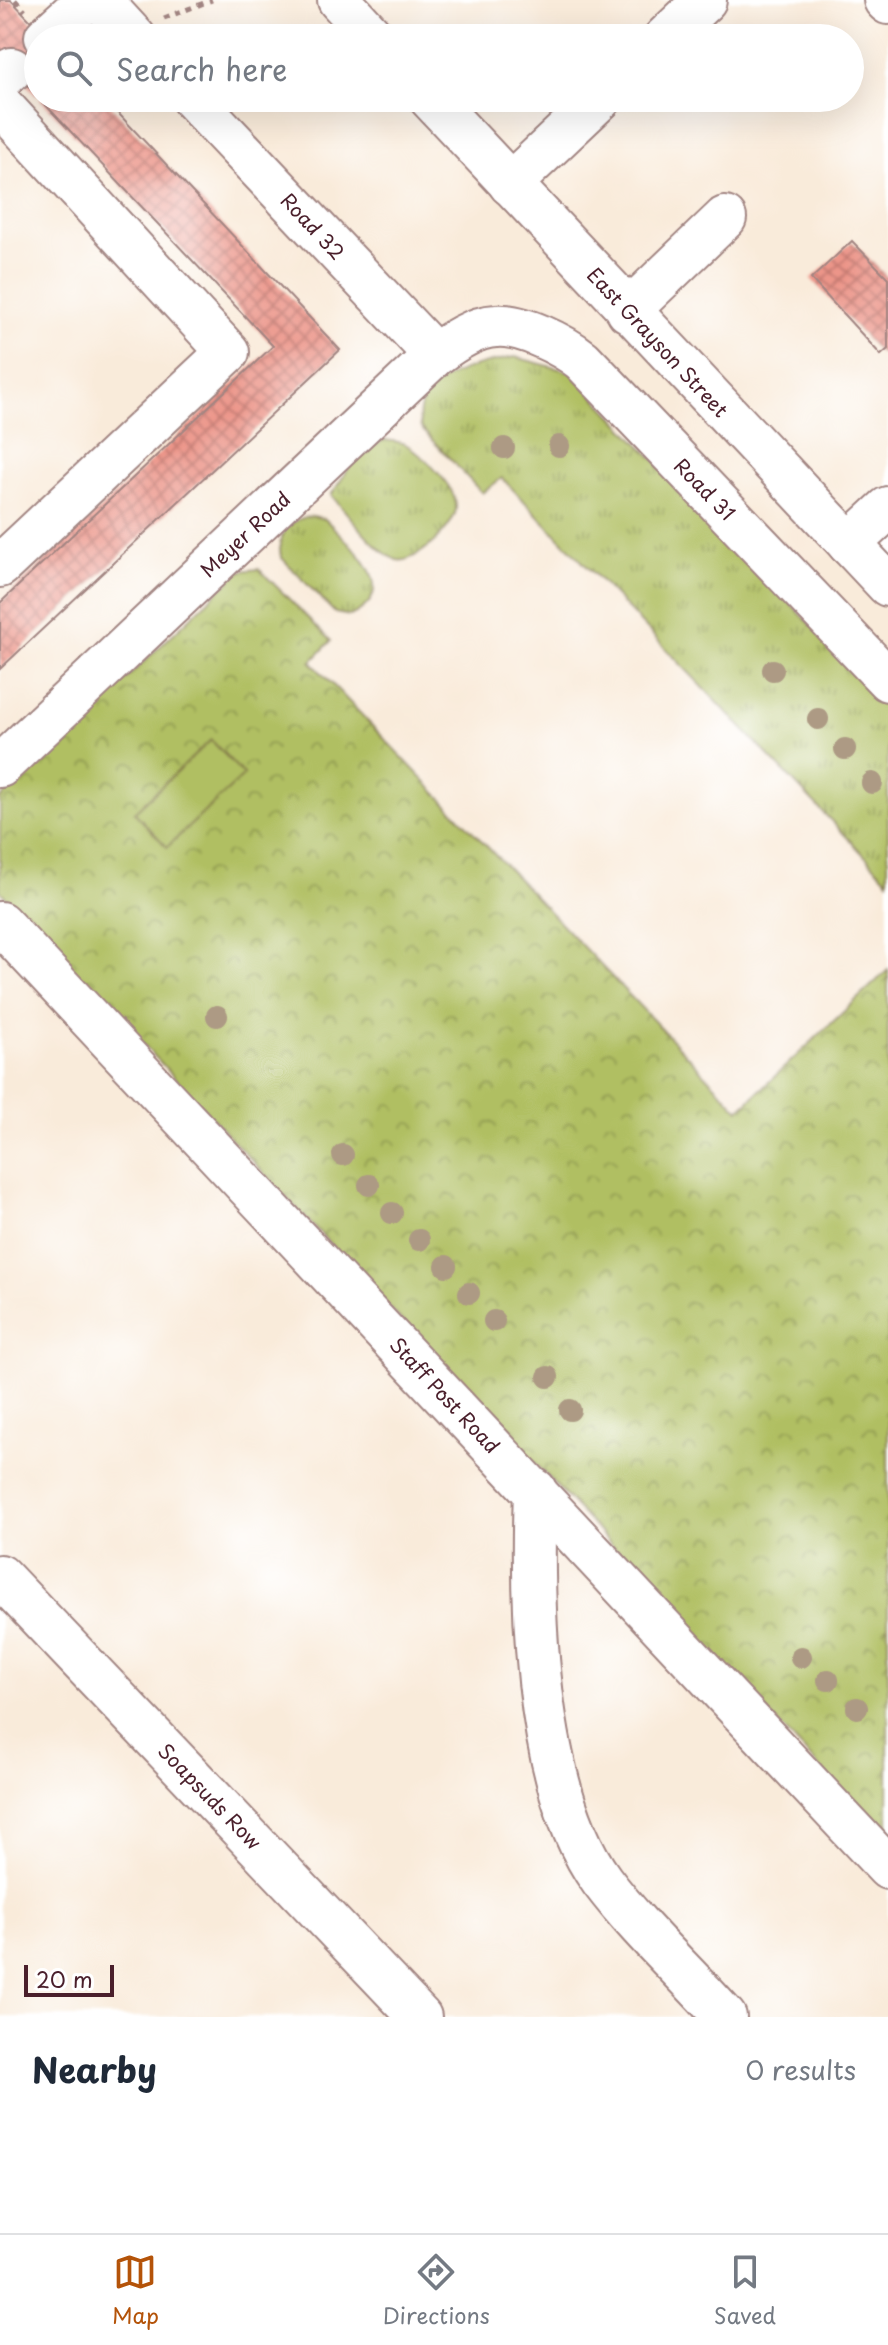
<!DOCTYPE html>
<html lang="en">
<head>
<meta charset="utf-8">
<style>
	:root { --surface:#fff; --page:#f2f2f3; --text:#1f2937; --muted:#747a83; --line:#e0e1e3; --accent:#b45309 }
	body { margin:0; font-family:"Playpen Sans",sans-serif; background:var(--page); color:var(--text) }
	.scale { position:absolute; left:24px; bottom:20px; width:90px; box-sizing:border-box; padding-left:8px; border:4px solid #4a1f2b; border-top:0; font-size:22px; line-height:28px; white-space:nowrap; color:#4a1f2b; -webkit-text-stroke:6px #fff; paint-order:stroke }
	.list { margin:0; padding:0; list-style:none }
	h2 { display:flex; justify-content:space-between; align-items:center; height:104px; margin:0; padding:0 32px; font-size:34px }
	h2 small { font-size:26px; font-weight:400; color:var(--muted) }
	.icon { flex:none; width:44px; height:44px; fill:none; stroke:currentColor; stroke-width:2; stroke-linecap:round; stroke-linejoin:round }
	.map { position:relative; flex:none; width:888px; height:2017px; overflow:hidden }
	.search { position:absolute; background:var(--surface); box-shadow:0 8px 32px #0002; left:24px; right:24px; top:24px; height:88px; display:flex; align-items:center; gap:20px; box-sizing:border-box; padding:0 28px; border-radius:44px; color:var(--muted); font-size:30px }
	.sheet { height:216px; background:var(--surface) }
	nav { display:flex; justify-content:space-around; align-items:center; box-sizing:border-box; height:112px; border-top:2px solid var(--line); background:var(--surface); font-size:22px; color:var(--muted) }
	nav a { display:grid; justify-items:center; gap:4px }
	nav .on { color:var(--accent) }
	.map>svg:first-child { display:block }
	.grass { fill:url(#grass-tufts); stroke:#7d6f46; stroke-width:2 }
	.park { fill:url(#park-crowns); stroke:#7d6f46; stroke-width:2 }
	.garden { fill:#b0bf62; stroke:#7d6f46; stroke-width:2 }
	.building { fill:url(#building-cross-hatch) }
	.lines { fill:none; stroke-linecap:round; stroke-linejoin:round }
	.minor-casing { stroke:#a28582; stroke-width:46 }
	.path { stroke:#a28582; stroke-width:5; stroke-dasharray:6 6; stroke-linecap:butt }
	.minor { stroke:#fff; stroke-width:42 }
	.tree { fill:#ad9a84 }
	.labels { text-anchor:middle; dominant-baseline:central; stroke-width:6; stroke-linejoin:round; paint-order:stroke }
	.street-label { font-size:20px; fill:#4a1f2b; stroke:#fff }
</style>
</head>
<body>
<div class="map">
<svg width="888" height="2017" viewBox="0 0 888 2017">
	<defs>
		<pattern id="grass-tufts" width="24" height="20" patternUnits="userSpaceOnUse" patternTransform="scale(2)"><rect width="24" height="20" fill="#b0bf62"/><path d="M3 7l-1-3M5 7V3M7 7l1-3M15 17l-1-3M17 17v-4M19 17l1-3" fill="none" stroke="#919b51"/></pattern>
		<pattern id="park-crowns" width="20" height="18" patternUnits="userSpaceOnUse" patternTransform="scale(2)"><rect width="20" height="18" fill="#b0bf62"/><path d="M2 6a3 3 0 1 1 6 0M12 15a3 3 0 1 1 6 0" fill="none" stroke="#919b51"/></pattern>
		<pattern id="building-cross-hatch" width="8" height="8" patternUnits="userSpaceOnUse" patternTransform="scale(2)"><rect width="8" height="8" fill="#ec9589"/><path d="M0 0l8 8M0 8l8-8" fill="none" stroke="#c17970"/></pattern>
	</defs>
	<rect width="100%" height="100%" fill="#fff"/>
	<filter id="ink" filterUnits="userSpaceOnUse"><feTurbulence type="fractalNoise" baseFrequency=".0125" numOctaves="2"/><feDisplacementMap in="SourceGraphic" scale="16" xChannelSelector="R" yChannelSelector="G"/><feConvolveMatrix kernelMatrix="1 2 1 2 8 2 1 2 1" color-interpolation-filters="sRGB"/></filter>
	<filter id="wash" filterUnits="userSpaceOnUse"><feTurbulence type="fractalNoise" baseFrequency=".006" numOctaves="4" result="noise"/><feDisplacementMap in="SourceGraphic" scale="32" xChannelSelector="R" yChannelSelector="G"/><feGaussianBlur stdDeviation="1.8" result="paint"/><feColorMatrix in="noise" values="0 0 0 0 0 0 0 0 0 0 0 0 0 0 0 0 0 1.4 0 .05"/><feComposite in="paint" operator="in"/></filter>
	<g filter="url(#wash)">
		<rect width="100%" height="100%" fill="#f9ebda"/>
		<g class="grass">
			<path d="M515,357L571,372L888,706V880L502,478L482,493L421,428C408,378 479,364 515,357Z"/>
			<path d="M383,440C391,441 400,441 407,445C424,457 456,486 456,507C457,525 415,565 397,560C378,554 345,510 331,495L353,462Z"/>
			<path d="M313,516L325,519C349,544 407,590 350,616L335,613L281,557C276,534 290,518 313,516Z"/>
		</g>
		<polygon class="park" points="259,569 331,641 311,662 739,1110 888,970 888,1841 0,891 0,799 216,593 240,571"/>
		<polygon class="garden" points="211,740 244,775 167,847 134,812"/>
		<g id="blocks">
			<g class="building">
				<polygon points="0,0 11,0 47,38 38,38 38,97 0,56"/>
				<polygon points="39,98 104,98 340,350 0,669 0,603 273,346"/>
				<polygon points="852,241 888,278 888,349 881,355 811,279"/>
			</g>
		</g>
	</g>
	<g filter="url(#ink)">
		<use href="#blocks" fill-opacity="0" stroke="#a28582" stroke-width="2"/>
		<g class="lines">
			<defs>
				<g id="minor">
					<polyline points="100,0 135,38"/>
					<polyline points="339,0 374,38"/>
					<polyline points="885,0 888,3"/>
					<polyline points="46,37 87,0"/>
					<polyline points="665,38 705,0"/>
					<polyline points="0,80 12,69"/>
					<polyline points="192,98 435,355"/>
					<polyline points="430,98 888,585"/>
					<polyline points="0,104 228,352 0,566"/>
					<polyline points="510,184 601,98"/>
					<polyline points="628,311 725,218"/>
					<polyline points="849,544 888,508"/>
					<path d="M0,766L435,355C452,342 474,327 496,326C522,324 563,345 582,360L888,680"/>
					<polyline points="0,923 888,1868"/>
					<path d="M535,1490C531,1602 534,1788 602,1881C638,1929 685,1972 725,2017"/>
					<polyline points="0,1576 420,2017"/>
				</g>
			</defs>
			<use href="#minor" class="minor-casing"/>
			<g class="path">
				<polyline points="15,0 25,11"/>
				<polyline points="164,18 212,0"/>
			</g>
			<use href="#minor" class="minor"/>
		</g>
		<g class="tree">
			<circle cx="559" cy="446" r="11"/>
			<circle cx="504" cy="448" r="11"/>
			<circle cx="773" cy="670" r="11"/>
			<circle cx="818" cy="719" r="11"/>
			<circle cx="845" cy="749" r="11"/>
			<circle cx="872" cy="783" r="11"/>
			<circle cx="217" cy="1016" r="11"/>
			<circle cx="343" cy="1155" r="11"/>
			<circle cx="369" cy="1185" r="11"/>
			<circle cx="392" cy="1213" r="11"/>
			<circle cx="419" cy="1240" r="11"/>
			<circle cx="446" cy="1266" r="11"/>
			<circle cx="469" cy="1293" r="11"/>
			<circle cx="494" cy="1321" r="11"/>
			<circle cx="548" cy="1377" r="11"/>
			<circle cx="570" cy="1410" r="11"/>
			<circle cx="801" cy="1657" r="11"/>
			<circle cx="828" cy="1680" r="11"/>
			<circle cx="857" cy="1708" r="11"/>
		</g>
	</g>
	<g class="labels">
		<g class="street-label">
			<text transform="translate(313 226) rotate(47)">Road 32</text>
			<text transform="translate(658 342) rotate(47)">East Grayson Street</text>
			<text transform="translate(705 489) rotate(46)">Road 31</text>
			<text transform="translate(245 534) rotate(-43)">Meyer Road</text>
			<text transform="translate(445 1395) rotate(47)">Staff Post Road</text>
			<text transform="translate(210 1796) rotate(46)">Soapsuds Row</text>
		</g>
	</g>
</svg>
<div class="scale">20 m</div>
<div class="search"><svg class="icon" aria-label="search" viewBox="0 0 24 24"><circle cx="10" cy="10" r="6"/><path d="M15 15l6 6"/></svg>Search here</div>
</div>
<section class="sheet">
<h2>Nearby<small>0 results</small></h2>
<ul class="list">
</ul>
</section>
<nav>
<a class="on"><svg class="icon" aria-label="map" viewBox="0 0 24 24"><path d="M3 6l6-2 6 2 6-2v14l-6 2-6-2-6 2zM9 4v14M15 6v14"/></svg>Map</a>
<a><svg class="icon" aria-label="directions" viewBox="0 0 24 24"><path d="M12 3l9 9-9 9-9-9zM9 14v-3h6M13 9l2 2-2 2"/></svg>Directions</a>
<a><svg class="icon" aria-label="saved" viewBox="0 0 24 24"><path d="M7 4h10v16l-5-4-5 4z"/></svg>Saved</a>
</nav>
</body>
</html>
